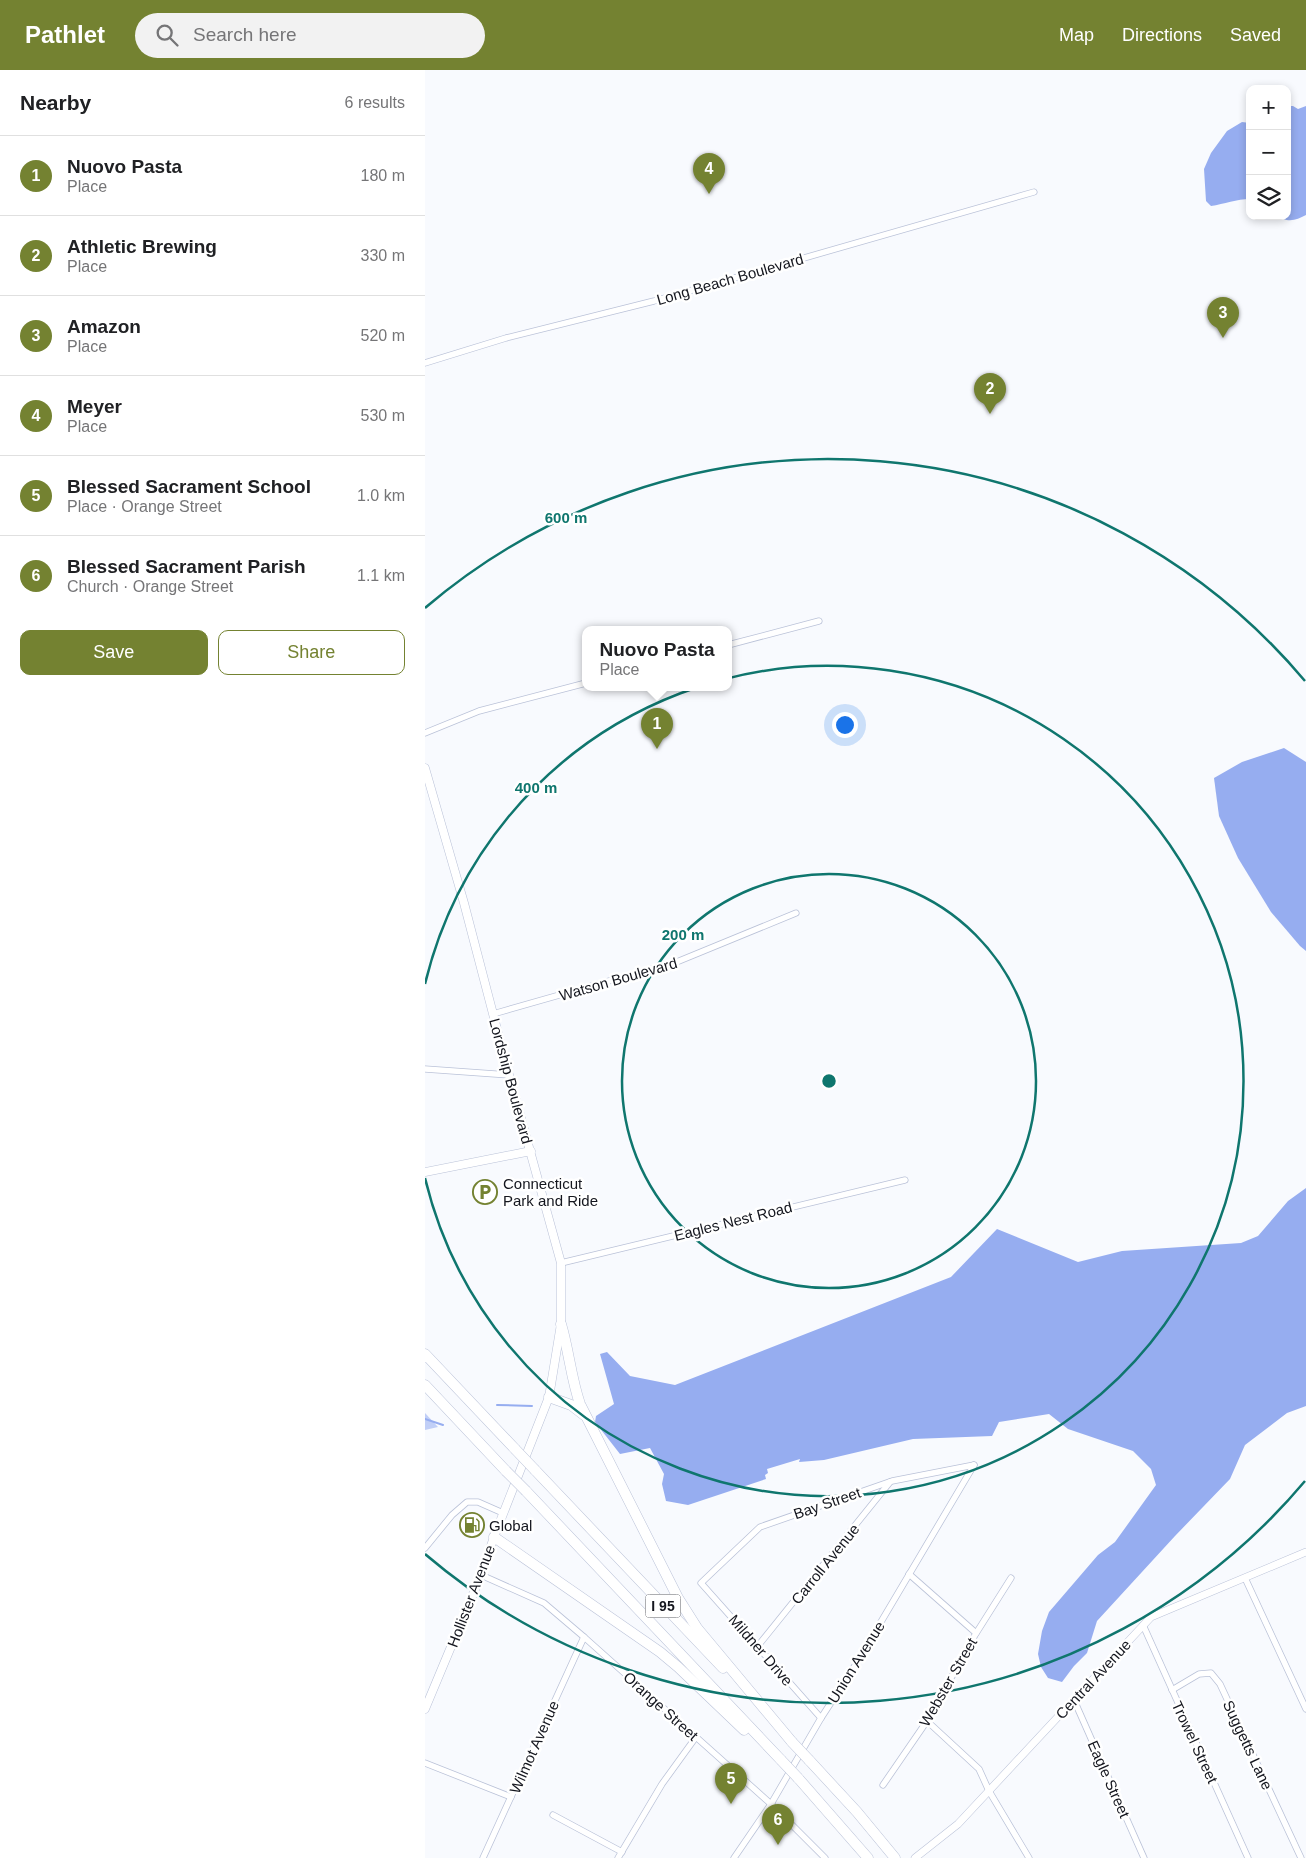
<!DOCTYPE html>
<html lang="en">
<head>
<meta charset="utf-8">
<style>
	:root { --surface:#fff; --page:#f2f2f2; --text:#202124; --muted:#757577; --line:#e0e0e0; --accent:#748231 }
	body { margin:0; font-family:Helvetica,sans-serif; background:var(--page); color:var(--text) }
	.controls { position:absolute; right:15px; top:15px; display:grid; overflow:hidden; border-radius:10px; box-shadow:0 2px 8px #0003 }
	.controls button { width:45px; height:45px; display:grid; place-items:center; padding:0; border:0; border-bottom:1px solid var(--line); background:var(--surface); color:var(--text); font:25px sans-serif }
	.you { position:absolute; left:419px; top:654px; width:18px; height:18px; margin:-12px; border:4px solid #fff; border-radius:50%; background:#1a73e8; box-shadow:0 0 0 8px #1a73e833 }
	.badge { display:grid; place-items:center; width:32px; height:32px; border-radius:50%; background:var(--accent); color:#fff; font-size:16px; font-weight:700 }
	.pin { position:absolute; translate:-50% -41px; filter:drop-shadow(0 1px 2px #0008) }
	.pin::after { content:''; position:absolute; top:26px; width:18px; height:15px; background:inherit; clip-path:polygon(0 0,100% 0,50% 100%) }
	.popup { position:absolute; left:157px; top:556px; width:150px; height:65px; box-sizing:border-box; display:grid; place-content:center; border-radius:10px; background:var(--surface); filter:drop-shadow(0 1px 4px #0005); font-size:16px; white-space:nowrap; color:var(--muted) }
	.popup b { font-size:19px; color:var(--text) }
	.popup::after { content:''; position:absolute; left:50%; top:100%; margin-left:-10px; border:10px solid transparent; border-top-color:var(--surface) }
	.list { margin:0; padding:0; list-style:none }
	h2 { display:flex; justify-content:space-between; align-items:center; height:65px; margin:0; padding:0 20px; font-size:21px }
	h2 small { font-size:16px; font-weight:400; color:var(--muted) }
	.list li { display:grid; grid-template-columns:32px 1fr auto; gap:15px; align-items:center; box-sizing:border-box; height:80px; padding:0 20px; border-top:1px solid var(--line) }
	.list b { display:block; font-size:19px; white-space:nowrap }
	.list p { margin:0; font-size:16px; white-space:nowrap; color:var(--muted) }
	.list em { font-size:16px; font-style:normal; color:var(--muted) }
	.actions { display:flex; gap:10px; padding:15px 20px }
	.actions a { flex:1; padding:11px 0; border:1px solid var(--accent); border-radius:10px; text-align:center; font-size:18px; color:var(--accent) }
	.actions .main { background:var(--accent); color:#fff }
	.icon { flex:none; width:28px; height:28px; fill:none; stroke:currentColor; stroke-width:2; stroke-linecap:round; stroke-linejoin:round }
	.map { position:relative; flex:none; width:881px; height:1788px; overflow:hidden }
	header { display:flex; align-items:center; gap:30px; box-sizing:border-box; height:70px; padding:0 25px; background:var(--accent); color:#fff }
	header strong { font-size:24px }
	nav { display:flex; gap:28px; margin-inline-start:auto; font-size:18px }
	.search { width:350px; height:45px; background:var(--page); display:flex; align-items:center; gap:12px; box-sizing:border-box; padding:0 18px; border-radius:28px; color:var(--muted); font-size:19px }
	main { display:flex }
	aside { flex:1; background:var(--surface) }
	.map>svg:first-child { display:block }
	.green { fill:#c1cff7 }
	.water { fill:#96adf0 }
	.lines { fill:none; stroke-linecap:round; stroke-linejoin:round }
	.stream { stroke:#96adf0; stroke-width:2 }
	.minor-casing { stroke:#bac2d8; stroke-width:7 }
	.tertiary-casing { stroke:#bac2d8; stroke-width:8 }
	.secondary-casing { stroke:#bac2d8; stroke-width:9 }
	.motorway-casing { stroke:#bac2d8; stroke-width:11 }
	.minor { stroke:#fff; stroke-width:5.5 }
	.tertiary { stroke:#fff; stroke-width:7 }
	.secondary { stroke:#fff; stroke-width:8 }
	.motorway { stroke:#fff; stroke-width:10 }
	.motorway-bridge-casing { stroke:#bac2d8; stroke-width:11; stroke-linecap:butt }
	.motorway-bridge { stroke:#fff; stroke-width:10 }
	.ring { fill:none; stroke:#0f766e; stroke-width:2.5 }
	.labels { text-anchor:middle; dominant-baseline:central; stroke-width:5; stroke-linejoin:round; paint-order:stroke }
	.shield { fill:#fff; stroke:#5a5c62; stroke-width:1 }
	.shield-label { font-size:14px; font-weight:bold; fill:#14161e }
	.street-label { font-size:15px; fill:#14161e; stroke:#fff }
	.poi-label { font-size:15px; fill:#14161e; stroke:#fff; text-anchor:start }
	.centre { fill:#0f766e; stroke:#fff; stroke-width:2.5 }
	.ring-label { font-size:15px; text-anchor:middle; font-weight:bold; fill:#0f766e; stroke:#fff; stroke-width:5; stroke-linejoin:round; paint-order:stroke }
</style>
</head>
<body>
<header>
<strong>Pathlet</strong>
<div class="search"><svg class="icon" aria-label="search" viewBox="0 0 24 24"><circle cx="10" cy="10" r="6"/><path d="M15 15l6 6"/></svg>Search here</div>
<nav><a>Map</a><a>Directions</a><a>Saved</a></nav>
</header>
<main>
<aside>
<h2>Nearby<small>6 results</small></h2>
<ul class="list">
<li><span class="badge">1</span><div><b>Nuovo Pasta</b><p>Place</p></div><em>180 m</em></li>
<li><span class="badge">2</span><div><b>Athletic Brewing</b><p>Place</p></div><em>330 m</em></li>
<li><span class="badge">3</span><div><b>Amazon</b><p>Place</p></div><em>520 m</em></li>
<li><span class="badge">4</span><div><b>Meyer</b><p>Place</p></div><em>530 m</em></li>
<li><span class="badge">5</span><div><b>Blessed Sacrament School</b><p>Place · Orange Street</p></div><em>1.0 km</em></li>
<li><span class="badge">6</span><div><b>Blessed Sacrament Parish</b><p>Church · Orange Street</p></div><em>1.1 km</em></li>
</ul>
<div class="actions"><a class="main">Save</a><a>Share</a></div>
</aside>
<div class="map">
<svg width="881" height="1788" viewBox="0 0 881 1788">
	<rect width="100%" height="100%" fill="#f8fafe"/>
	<polygon class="green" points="0,1343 13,1357 0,1360"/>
	<g class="water">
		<path d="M862,36H868L873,39L881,36V145C873,149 867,152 858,149L856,146H862Z"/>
		<path d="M817,52L825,53V129C812,129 799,134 786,136L781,131L779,99L786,83L802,61Z"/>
		<polygon points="859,678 881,692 881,881 875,876 846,842 813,788 794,746 789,708 817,692"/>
		<polygon points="881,1118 881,1336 862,1343 820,1375 805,1409 750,1466 672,1551 662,1583 649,1596 637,1612 623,1608 616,1597 613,1584 617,1561 624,1542 673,1485 690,1472 731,1415 726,1399 708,1381 643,1359 624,1344 574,1352 567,1366 488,1369 399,1390 374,1392 375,1389 342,1399 343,1403 340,1405 341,1409 263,1435 241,1431 237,1414 239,1404 225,1378 195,1384 170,1352 171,1346 189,1334 175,1284 182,1282 205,1306 250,1315 526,1207 572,1159 653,1192 697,1181 816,1173 833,1166 863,1131"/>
	</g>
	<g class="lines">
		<g class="stream">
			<polyline points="72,1335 107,1336"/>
			<polyline points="0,1349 18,1355"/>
		</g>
		<defs>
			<g id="minor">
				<polyline points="0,293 81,268 229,231 609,122"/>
				<polyline points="303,575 394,551"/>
				<polyline points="0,663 54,641 161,613"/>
				<polyline points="68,944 254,891 371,843"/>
				<polyline points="0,999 84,1005"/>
				<polyline points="136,1193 480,1110"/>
				<polyline points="0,1478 27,1445 42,1432 53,1432 78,1443"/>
				<polyline points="484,1504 551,1563"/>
				<polyline points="56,1505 119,1533 159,1567 346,1734 400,1788"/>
				<polyline points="820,1508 881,1639"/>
				<polyline points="718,1555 823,1788"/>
				<polyline points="332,1577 465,1412"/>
				<polyline points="747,1620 774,1604 786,1603 795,1614 876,1788"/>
				<polyline points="649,1630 719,1788"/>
				<polyline points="396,1648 276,1513 335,1457 467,1411 549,1395"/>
				<polyline points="502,1651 554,1699 564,1721 604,1788"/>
				<polyline points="0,1693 86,1727"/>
				<polyline points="458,1715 502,1651 550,1565 586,1508"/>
				<polyline points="128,1745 197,1782"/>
				<polyline points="58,1788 159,1567"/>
				<polyline points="193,1788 237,1714 271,1667"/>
				<polyline points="309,1788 346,1734 396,1648 431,1594 549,1395"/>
			</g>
			<polyline id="tertiary" points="490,1788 533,1754 726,1547 881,1482"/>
			<g id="secondary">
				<polyline points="0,698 39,833 84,1005 136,1193 136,1254 124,1327 69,1467 56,1505 0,1639"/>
				<polyline points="0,1102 106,1081"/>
			</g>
			<g id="motorway">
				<path d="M136,1254C144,1281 146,1308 155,1334L253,1528L272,1558L367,1672"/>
				<polyline points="0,1284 90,1379"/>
				<polyline points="0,1315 81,1401"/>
				<polyline points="124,1327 146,1335 159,1345"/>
				<polyline points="110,1400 298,1598"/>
				<polyline points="101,1421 356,1690"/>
				<polyline points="69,1467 235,1582 253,1597 319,1660"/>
				<polyline points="384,1690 432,1742 470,1788"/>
				<polyline points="373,1708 443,1788"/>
			</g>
		</defs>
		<use href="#minor" class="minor-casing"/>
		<use href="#tertiary" class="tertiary-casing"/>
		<use href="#secondary" class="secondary-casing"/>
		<use href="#motorway" class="motorway-casing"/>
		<use href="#minor" class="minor"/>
		<use href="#tertiary" class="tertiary"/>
		<use href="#secondary" class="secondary"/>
		<use href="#motorway" class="motorway"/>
		<defs>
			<g id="motorway-bridge">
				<polyline points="90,1379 110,1400"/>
				<polyline points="81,1401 101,1421"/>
				<polyline points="367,1672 384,1690"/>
				<polyline points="356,1690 373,1708"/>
			</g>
		</defs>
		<use href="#motorway-bridge" class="motorway-bridge-casing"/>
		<use href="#motorway-bridge" class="motorway-bridge"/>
	</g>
	<g class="ring">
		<circle cx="404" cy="1011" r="207"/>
		<path d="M0 914A415 415 0 1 1 0 1108"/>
		<path d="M880 1411A622 622 0 0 1 0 1484M0 538A622 622 0 0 1 880 611"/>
	</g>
	<defs>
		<symbol id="parking-ring" viewBox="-11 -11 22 22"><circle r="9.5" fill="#fff" stroke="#748231" stroke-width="1.5"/><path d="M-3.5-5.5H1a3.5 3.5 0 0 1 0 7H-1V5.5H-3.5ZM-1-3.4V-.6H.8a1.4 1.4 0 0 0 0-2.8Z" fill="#748231"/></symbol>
		<symbol id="fuel-ring" viewBox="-11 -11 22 22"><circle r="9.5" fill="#fff" stroke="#748231" stroke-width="1.5"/><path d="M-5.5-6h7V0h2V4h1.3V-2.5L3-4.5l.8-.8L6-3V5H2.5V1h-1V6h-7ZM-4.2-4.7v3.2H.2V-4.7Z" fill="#748231"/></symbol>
	</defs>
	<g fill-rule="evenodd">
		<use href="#parking-ring" x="46" y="1108" width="28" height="28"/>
		<use href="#fuel-ring" x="33" y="1441" width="28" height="28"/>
	</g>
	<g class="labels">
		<rect class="shield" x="220.5" y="1524.5" width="35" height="23" rx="4"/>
		<g class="shield-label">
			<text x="238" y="1536">I 95</text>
		</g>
		<g class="street-label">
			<text transform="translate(305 209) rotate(-16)">Long Beach Boulevard</text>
			<text transform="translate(193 909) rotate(-16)">Watson Boulevard</text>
			<text transform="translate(86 1011) rotate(75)">Lordship Boulevard</text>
			<text transform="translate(308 1151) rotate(-14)">Eagles Nest Road</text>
			<text transform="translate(402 1433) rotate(-19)">Bay Street</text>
			<text transform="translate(400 1494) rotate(-51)">Carroll Avenue</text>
			<text transform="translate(46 1526) rotate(-69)">Hollister Avenue</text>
			<text transform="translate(336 1580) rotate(49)">Mildner Drive</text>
			<text transform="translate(431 1592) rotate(-58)">Union Avenue</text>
			<text transform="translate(668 1609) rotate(-47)">Central Avenue</text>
			<text transform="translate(523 1612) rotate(-60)">Webster Street</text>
			<text transform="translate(236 1636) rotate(42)">Orange Street</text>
			<text transform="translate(770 1672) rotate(65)">Trowel Street</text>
			<text transform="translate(823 1675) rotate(65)">Suggetts Lane</text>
			<text transform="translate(109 1677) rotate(-66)">Wilmot Avenue</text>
			<text transform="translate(684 1709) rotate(66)">Eagle Street</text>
		</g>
		<g class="poi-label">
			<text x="78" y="1113">Connecticut<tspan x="78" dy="17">Park and Ride</tspan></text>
			<text x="64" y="1455">Global</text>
		</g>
	</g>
	<circle cx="404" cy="1011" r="8" class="centre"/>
	<g class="ring-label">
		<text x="141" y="453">600 m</text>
		<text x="111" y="723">400 m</text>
		<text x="258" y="870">200 m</text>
	</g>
</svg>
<div class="controls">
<button>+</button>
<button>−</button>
<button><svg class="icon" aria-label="layers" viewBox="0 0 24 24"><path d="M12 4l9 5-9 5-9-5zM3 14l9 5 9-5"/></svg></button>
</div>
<div class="you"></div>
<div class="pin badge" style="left:232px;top:679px">1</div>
<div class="popup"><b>Nuovo Pasta</b>Place</div>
<div class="pin badge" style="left:565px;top:344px">2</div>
<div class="pin badge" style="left:798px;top:268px">3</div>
<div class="pin badge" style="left:284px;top:124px">4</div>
<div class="pin badge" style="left:306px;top:1734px">5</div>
<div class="pin badge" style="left:353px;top:1775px">6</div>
</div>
</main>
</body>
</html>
